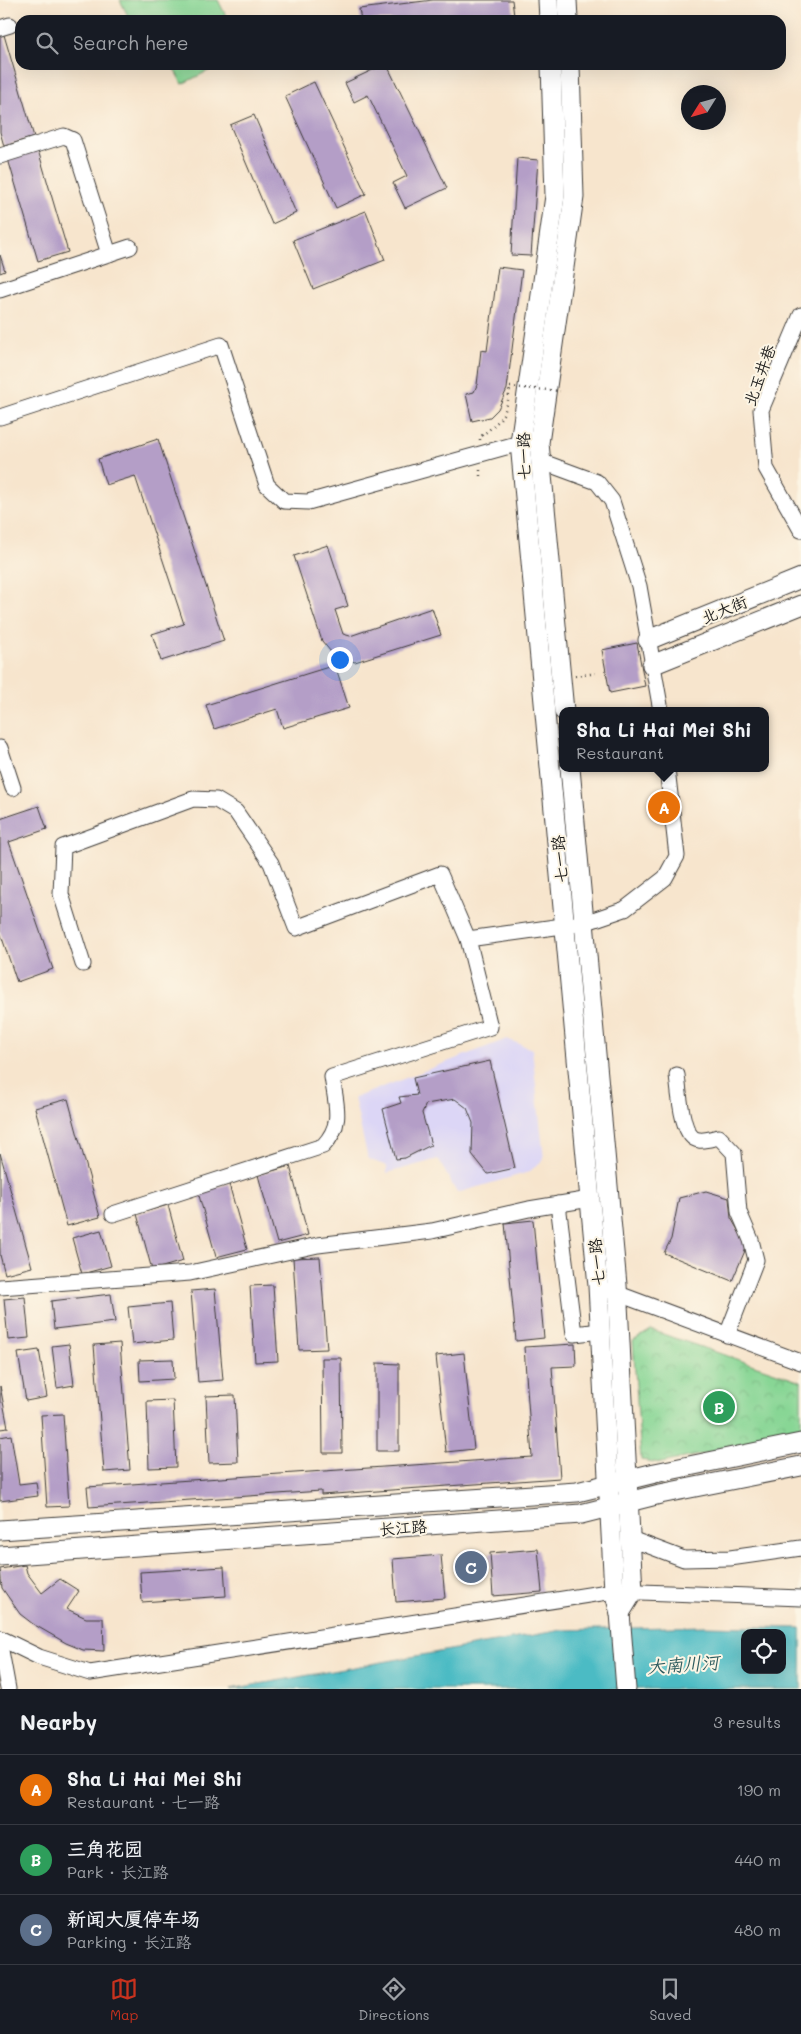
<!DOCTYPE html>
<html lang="en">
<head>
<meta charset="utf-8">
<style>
	:root { --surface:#171b24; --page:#20242c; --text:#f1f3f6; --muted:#9ea1a6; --line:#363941; --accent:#c8321e }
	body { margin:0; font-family:Mali,"LXGW WenKai TC",sans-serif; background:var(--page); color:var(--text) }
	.controls { position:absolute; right:15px; bottom:15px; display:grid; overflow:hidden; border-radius:10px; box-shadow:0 5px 20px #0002 }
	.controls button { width:45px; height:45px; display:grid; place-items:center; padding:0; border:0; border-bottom:1px solid var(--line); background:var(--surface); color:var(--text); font:25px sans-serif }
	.compass { position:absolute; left:681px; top:85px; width:45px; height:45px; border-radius:50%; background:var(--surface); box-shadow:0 5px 20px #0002; rotate:233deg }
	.you { position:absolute; left:339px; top:659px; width:18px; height:18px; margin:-12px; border:4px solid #fff; border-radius:50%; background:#1a73e8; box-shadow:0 0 0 8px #1a73e833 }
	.badge { display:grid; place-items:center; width:32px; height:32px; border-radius:50%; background:var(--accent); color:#fff; font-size:16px; font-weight:700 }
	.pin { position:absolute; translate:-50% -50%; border:2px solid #fff; box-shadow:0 1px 5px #0006 }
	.popup { position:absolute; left:559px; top:707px; width:210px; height:65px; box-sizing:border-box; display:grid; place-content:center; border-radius:10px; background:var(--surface); filter:drop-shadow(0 1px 4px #0005); font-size:16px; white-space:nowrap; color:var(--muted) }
	.popup b { font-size:19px; color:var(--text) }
	.popup::after { content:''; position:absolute; left:50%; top:100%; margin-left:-10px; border:10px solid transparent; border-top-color:var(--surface) }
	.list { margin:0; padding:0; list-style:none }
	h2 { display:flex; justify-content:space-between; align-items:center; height:65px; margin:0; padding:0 20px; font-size:21px }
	h2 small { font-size:16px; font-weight:400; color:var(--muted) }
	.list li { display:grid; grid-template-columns:32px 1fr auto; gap:15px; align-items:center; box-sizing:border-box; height:70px; padding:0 20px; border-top:1px solid var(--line) }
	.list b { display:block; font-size:19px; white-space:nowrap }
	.list p { margin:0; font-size:16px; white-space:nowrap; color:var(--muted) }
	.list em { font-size:16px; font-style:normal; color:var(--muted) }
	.icon { flex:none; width:28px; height:28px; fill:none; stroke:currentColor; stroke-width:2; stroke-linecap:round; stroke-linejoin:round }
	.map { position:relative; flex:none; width:801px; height:1689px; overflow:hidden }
	.search { position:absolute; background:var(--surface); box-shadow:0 5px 20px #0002; left:15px; right:15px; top:15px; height:55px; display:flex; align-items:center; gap:12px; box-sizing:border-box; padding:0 18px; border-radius:15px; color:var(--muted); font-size:19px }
	.sheet { height:275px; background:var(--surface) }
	nav { display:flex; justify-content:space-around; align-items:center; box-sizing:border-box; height:70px; border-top:1px solid var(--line); background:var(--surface); font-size:14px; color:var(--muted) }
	nav a { display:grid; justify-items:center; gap:2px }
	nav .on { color:var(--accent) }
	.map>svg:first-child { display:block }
	.built { fill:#dcd6f6 }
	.park { fill:url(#park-crowns); stroke:#527958 }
	.pitch { fill:#88d695; stroke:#527958 }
	.water { fill:#4cbbc4; stroke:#346c70; fill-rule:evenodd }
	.building { fill:#b49ec7 }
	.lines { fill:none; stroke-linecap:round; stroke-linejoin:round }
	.minor-casing { stroke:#3d3a37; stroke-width:17 }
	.major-casing { stroke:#3d3a37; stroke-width:21 }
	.path { stroke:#3d3a37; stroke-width:2.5; stroke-dasharray:1 4; stroke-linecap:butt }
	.minor { stroke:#fff; stroke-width:15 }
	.major { stroke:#fff; stroke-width:19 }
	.path-bridge { stroke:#3d3a37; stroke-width:2.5; stroke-dasharray:1 4; stroke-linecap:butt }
	.labels { text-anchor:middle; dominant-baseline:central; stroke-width:4; stroke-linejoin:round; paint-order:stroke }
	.street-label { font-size:16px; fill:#1c1c1c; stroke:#fcf5e5 }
	.water-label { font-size:18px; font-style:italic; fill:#2f5c5f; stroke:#fcf5e5 }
</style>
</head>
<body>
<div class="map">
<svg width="801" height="1689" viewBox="0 0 801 1689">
	<defs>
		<pattern id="park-crowns" width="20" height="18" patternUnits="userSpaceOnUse" patternTransform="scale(1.25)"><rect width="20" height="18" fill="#88d695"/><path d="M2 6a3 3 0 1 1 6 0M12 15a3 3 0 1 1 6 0" fill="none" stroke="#75b780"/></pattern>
	</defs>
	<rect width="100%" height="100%" fill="#fcf5e5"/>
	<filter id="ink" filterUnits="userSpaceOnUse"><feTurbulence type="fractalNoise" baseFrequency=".02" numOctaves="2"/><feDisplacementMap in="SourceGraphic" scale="10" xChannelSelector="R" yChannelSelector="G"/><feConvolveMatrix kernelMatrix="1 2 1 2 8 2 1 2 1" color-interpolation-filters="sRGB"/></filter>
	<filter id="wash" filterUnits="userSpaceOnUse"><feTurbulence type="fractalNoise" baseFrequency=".0096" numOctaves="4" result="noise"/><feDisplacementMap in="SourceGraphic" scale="20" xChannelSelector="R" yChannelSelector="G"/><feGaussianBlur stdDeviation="1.12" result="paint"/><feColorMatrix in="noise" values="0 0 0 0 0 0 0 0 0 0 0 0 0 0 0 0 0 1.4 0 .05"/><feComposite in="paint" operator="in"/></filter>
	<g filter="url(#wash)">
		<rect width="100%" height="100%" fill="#f7e5cd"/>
		<polygon class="built" points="507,1039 532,1049 544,1159 529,1172 457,1193 438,1159 387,1173 387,1166 368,1159 354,1098"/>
		<polygon class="park" points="651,1330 801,1381 801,1433 661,1463 641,1460 633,1341"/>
		<g class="pitch">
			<polygon points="120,0 218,0 228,20 130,20"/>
			<polygon points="172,65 220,65 182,84"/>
		</g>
		<path class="water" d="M704,1626L801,1628V1689H231L562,1630ZM745,1633H782V1670H745Z"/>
		<g id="blocks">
			<g class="building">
				<polygon points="433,0 512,0 514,16 503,17 503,20 361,20 359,9"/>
				<polygon points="4,35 34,137 4,146 0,132 0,36"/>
				<polygon points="383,65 387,65 447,188 405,208 393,183 407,176 368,95 354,102 345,83"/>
				<polygon points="314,82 366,194 336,208 285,96"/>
				<polygon points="254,115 296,213 272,224 230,125"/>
				<polygon points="38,150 68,252 38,261 8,159"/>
				<polygon points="517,158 538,160 531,256 511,255"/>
				<polygon points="366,211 385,260 313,289 293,240"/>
				<polygon points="0,255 5,271 0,273"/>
				<polygon points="498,267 522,270 507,389 498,409 490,417 472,421 466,394 474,392 477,385 481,350 487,351"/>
				<polygon points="158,439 224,641 161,661 152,634 184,624 135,476 106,485 98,459"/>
				<polygon points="328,545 348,606 335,610 343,634 350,636 432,608 441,635 355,662 335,657 322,641 294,556"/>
				<polygon points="637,643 645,686 610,693 602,650"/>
				<polygon points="335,665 349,708 283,728 277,709 214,729 206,705"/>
				<polygon points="39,806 47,829 9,842 53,969 17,982 0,932 0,819"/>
				<polygon points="490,1061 515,1168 488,1174 472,1154 473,1123 467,1108 455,1099 426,1104 422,1113 431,1145 405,1158 396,1159 383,1109 401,1103 399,1097 417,1095 413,1078"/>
				<polygon points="68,1099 100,1217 67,1226 35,1108"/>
				<polygon points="0,1153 32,1267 5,1274 0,1255"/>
				<polygon points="290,1166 308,1235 277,1243 258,1175"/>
				<polygon points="229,1184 247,1249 216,1257 198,1192"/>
				<polygon points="706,1191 729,1198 731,1218 747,1246 732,1281 664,1253 671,1239 679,1198"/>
				<polygon points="168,1205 183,1261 152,1270 137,1214"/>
				<polygon points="533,1220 544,1338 516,1341 505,1223"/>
				<polygon points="101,1230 111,1266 82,1274 72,1238"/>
				<polygon points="320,1257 327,1349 299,1350 293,1258"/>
				<polygon points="273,1285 278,1361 255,1362 250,1286"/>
				<polygon points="215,1289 223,1380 198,1382 191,1291"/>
				<polygon points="111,1294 115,1322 54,1329 51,1301"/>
				<polygon points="25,1297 29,1338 8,1340 4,1299"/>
				<polygon points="170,1303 173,1340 132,1344 128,1307"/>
				<polygon points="120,1343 130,1470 104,1472 94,1345"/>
				<polygon points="69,1344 74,1385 57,1388 52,1346"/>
				<polygon points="575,1344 576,1366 552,1367 560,1478 321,1495 321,1491 89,1507 87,1487 532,1457 524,1347"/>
				<polygon points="39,1350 47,1397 26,1401 18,1353"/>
				<polygon points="464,1353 474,1449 446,1452 436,1356"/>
				<polygon points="322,1358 341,1358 342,1453 323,1453"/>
				<polygon points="173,1359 174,1379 140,1381 139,1360"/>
				<polygon points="377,1363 399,1364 399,1451 377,1451"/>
				<polygon points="0,1386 8,1428 0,1429"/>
				<polygon points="235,1395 238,1462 209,1463 206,1396"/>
				<polygon points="173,1400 176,1467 149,1468 147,1401"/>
				<polygon points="63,1414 69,1506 47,1507 41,1415"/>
				<polygon points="11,1435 19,1484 36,1482 38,1496 0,1501 0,1437"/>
				<polygon points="538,1549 542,1592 493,1596 490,1553"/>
				<polygon points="441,1555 445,1598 396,1602 393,1559"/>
				<polygon points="25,1565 27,1573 42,1593 60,1579 79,1591 67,1609 86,1618 103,1618 104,1651 83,1650 66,1643 33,1624 20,1614 2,1588 0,1569"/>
				<polygon points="224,1567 226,1596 142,1602 140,1572"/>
			</g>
		</g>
	</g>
	<g filter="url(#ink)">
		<use href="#blocks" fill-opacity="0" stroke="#3d3a37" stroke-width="1"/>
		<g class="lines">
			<defs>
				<g id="minor">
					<polyline points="0,28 10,25"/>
					<polyline points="0,156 64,136 73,140 109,254"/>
					<polyline points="0,290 130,247"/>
					<polyline points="801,315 761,410 766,468 801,530"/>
					<polyline points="0,417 221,345 267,485 284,501 308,502 520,443"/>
					<polyline points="540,461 597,482 612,501 639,586 661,711"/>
					<polyline points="0,748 13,788"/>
					<polyline points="83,964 61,894 63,847 193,799 216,800 236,812 271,863 296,928 440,874 468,939"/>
					<path d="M677,1075C679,1090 681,1139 699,1140C705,1141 713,1138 719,1137L734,1153L739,1212L751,1240L756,1260L727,1335"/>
					<polyline points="558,1204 574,1334 601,1331"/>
					<path d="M113,1214L323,1146C344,1124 336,1105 332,1077L490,1027L468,939L584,923L625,909L665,878L677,856L667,768"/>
					<polyline points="0,1287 190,1273 318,1245 432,1231 529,1209 590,1199"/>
					<polyline points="608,1290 801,1362"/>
					<polyline points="631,1539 684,1559 730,1558 801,1548"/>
					<polyline points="0,1638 39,1657 90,1673 614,1591 801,1598"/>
					<polyline points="0,1645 8,1689"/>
				</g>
				<g id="major">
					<polyline points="548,0 549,20"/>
					<polyline points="567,0 568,20"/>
					<polyline points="551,65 555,196 520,443 598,1286 614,1591 620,1613 626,1689"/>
					<polyline points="648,640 801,578"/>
					<polyline points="652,665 801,605"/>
					<polyline points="564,711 539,443 574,197 570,65"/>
					<polyline points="570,768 617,1285 633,1592 620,1613"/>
					<polyline points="0,1530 577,1492 655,1473 801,1443"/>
					<polyline points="0,1556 581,1514 660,1494 801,1466"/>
				</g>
			</defs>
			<use href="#minor" class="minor-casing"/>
			<use href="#major" class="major-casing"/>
			<g class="path">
				<path d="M480,440V437C502,420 507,414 510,387"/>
				<polyline points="480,476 480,468"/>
				<polyline points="575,676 598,673"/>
			</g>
			<use href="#minor" class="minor"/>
			<use href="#major" class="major"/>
			<polyline class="path-bridge" points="510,387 560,391"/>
		</g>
	</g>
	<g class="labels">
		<g class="street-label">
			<text transform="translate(759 375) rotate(-70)">北玉井巷</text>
			<text transform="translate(523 456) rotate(-91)">七一路</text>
			<text transform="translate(724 609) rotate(-22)">北大街</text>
			<text transform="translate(559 859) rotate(-95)">七一路</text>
			<text transform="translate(596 1262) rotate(-95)">七一路</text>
			<text transform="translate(403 1527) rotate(-4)">长江路</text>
		</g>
		<g class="water-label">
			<text transform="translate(683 1664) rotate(-4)">大南川河</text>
		</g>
	</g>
</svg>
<div class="controls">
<button><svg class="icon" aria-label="locate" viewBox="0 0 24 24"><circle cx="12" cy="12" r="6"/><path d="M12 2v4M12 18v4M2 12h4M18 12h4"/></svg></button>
</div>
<svg class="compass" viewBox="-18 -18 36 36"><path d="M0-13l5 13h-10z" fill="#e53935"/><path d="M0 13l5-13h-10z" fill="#9ea1a6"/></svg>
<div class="you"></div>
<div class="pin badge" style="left:664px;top:807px;background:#e8710a">A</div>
<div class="popup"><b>Sha Li Hai Mei Shi</b>Restaurant</div>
<div class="pin badge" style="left:719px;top:1407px;background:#2e9e5b">B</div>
<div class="pin badge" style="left:471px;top:1567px;background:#5c6f8a">C</div>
<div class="search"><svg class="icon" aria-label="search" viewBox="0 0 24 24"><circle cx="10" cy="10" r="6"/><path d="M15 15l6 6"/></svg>Search here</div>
</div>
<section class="sheet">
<h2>Nearby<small>3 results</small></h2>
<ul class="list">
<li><span class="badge" style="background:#e8710a">A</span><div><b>Sha Li Hai Mei Shi</b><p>Restaurant · 七一路</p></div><em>190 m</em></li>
<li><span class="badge" style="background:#2e9e5b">B</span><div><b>三角花园</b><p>Park · 长江路</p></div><em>440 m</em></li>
<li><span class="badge" style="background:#5c6f8a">C</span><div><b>新闻大厦停车场</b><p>Parking · 长江路</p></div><em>480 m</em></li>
</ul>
</section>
<nav>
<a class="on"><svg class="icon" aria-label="map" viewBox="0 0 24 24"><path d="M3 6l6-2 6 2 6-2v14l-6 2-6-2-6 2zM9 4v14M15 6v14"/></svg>Map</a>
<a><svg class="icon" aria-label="directions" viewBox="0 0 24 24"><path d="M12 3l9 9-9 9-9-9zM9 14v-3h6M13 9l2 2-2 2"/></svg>Directions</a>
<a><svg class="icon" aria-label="saved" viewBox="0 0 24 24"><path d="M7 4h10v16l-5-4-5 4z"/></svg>Saved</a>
</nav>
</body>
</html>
